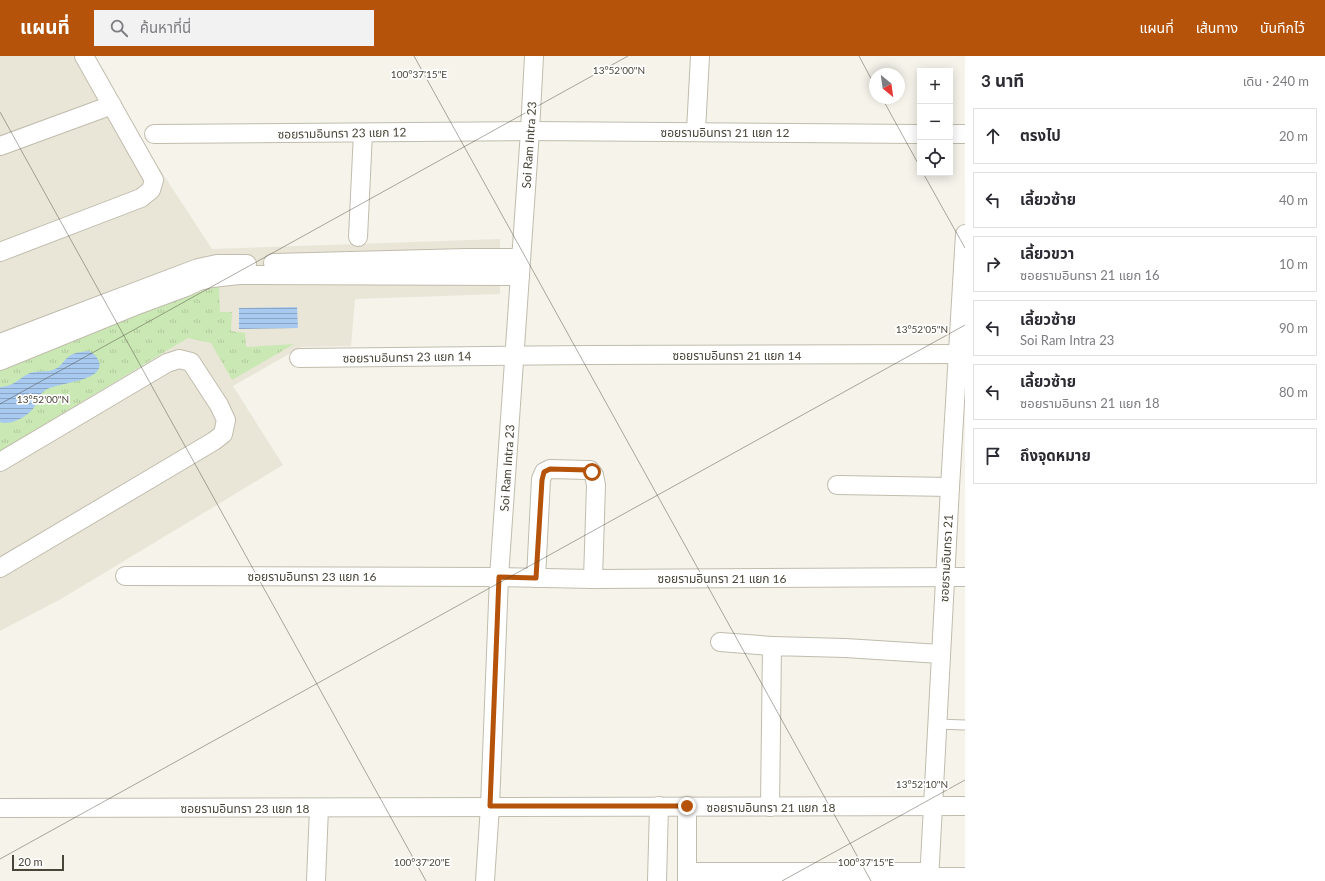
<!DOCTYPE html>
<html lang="th">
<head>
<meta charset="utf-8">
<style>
	:root { --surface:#fff; --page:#f2f2f3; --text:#2b2b33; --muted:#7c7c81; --line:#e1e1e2; --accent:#b45309 }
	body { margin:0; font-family:Lato,"Noto Sans Thai",sans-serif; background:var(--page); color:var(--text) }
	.controls { position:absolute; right:12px; top:12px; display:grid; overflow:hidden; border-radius:0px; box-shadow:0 2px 10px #0003 }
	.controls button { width:36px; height:36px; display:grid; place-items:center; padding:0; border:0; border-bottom:1px solid var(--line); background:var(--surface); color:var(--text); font:20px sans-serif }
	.compass { position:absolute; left:869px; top:12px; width:36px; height:36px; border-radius:50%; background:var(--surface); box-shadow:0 2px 10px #0003; rotate:151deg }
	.scale { position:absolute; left:12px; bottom:10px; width:52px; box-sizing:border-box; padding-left:4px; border:2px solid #494538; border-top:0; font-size:11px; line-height:14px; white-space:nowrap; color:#494538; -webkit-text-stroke:3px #fff; paint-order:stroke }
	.stop { position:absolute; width:12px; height:12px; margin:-9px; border:3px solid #b45309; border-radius:50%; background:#fff }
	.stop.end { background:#b45309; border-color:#fff; box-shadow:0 1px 4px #0008 }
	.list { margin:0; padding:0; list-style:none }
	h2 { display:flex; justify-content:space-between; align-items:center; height:52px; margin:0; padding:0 16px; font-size:17px }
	h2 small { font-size:13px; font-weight:400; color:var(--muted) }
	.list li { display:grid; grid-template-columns:26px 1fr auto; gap:12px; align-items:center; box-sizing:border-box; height:56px; margin:0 8px 8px; padding:0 8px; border:1px solid var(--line); border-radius:0px }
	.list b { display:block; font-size:15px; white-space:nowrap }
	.list p { margin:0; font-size:13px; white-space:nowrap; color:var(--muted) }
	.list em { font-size:13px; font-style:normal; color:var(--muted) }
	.icon { flex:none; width:22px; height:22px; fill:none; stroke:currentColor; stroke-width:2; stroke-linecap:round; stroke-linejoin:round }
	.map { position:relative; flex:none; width:965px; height:825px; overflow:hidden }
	header { display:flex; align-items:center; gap:24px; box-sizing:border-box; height:56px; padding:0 20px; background:var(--accent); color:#fff }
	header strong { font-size:19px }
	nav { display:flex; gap:22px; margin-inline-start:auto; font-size:14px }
	.search { width:280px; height:36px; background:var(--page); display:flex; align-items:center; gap:10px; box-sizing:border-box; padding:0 14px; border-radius:0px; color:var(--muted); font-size:15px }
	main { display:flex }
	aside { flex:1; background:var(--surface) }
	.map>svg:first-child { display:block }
	.residential { fill:#e9e6d8 }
	.grass { fill:url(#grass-tufts) }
	.water { fill:url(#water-rules) }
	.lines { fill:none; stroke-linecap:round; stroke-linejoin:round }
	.service-casing { stroke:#c1bcad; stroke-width:11 }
	.minor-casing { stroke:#c1bcad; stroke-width:20 }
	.service { stroke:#fff; stroke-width:9 }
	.minor { stroke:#fff; stroke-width:18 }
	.route { stroke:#b45309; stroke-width:5 }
	.ticks { fill:none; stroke:#494538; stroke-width:1; stroke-opacity:0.45 }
	.labels { text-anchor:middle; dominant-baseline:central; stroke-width:3.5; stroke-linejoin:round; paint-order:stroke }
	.street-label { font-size:12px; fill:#494538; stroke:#fff }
	.ticks-label { font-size:10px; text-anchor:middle; fill:#494538; stroke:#fff; stroke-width:3.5; stroke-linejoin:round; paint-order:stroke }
</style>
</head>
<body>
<header>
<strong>แผนที่</strong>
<div class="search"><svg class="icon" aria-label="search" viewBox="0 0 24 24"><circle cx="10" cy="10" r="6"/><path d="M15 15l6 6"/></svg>ค้นหาที่นี่</div>
<nav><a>แผนที่</a><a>เส้นทาง</a><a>บันทึกไว้</a></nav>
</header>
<main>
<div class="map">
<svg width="965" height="825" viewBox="0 0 965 825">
	<defs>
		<pattern id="grass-tufts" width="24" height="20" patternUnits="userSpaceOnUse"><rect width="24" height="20" fill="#cae8b4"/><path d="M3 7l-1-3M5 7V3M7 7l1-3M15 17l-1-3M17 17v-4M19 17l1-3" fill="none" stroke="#afc89c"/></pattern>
		<pattern id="water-rules" width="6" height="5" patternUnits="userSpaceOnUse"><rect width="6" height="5" fill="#a8caf0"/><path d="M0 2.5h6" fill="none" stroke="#8ba6c3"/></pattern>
	</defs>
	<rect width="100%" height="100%" fill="#f5f3ea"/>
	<polygon class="residential" points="0,0 92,0 129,66 212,193 500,183 500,238 355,243 351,290 301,291 233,330 283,409 61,543 0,575"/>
	<polygon class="grass" points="219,230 220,256 232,256 231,275 245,277 246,291 294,288 232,324 211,287 188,282 0,395 0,313 173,244"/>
	<g class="water">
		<polygon points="297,251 298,272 239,273 239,252"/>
		<path d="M89,295C94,298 97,300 99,306C105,326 56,326 44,335C39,339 39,343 36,348C31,359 12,370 0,366V331C13,331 19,322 30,317C38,314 47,317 55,313C60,311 62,307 66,303C72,296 81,296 89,295Z"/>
	</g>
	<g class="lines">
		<defs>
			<polyline id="service" points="937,668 965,669"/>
			<g id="minor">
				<polyline points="696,75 700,0"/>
				<polyline points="154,78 530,75 920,78"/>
				<polyline points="950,78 965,78"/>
				<polyline points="0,90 112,49"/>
				<polyline points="358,181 363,77"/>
				<polyline points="0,196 141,142 151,134 154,124 84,0"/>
				<polyline points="273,207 467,202 521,202"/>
				<polyline points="0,287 198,212 217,208 247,208"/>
				<polyline points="299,302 589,299 965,298"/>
				<polyline points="0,305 140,248 186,231 199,225 212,222 239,219 520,220"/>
				<polyline points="0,406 167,307 179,303 191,306 219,349 226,364 223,378 214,385 0,512"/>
				<polyline points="837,429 950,431"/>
				<polyline points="125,520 499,521 593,523 965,521"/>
				<polyline points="536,522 541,423 544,416 550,413 588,414 590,414 594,419 596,429 593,523"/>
				<polyline points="720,586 772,590"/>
				<polyline points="687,750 687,825"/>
				<polyline points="770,751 772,590 845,592 941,598"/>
				<polyline points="0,752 965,750"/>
				<polyline points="687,816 929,816"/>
				<polyline points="929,821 965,821"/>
				<polyline points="316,825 319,752"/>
				<polyline points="485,825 490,750 499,521 530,75 534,0"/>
				<polyline points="657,825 659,750"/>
				<polyline points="929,825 950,431 965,178"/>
			</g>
		</defs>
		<use href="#service" class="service-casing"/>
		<use href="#minor" class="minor-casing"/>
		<use href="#service" class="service"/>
		<use href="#minor" class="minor"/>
	</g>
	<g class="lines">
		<polyline class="route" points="592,416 588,414 550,413 544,416 542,424 536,522 499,521 490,750 687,750"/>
	</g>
	<path class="ticks" d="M414,0L871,825M859,0L875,30M882,42L920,111M0,56L426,825M923,117L965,192M0,348L628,0M0,803L965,269M782,825L965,724"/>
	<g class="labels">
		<g class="street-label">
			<text x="725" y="76">ซอยรามอินทรา 21 แยก 12</text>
			<text transform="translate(342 77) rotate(-1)">ซอยรามอินทรา 23 แยก 12</text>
			<text transform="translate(529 89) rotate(-86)">Soi Ram Intra 23</text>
			<text x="737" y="299">ซอยรามอินทรา 21 แยก 14</text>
			<text transform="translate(407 301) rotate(-1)">ซอยรามอินทรา 23 แยก 14</text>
			<text transform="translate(507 412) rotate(-86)">Soi Ram Intra 23</text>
			<text transform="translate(946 502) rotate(-87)">ซอยรามอินทรา 21</text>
			<text x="312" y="520">ซอยรามอินทรา 23 แยก 16</text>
			<text x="722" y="522">ซอยรามอินทรา 21 แยก 16</text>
			<text x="771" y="751">ซอยรามอินทรา 21 แยก 18</text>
			<text x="245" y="752">ซอยรามอินทรา 23 แยก 18</text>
		</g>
	</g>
	<g class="ticks-label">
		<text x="619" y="18">13°52'00"N</text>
		<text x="419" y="22">100°37'15"E</text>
		<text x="922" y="277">13°52'05"N</text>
		<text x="43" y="347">13°52'00"N</text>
		<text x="922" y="732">13°52'10"N</text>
		<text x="422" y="810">100°37'20"E</text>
		<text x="866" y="810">100°37'15"E</text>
	</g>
</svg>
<div class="controls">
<button>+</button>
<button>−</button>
<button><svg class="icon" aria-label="locate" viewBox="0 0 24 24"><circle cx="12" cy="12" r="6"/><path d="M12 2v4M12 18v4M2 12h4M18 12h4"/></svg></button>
</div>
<svg class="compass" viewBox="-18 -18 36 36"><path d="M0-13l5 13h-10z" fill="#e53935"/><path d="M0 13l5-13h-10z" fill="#7c7c81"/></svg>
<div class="scale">20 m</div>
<div class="stop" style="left:592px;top:416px"></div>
<div class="stop end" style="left:687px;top:750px"></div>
</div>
<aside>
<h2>3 นาที<small>เดิน · 240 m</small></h2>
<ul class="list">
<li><svg class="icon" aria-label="ahead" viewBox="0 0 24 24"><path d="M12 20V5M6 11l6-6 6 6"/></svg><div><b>ตรงไป</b></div><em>20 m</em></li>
<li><svg class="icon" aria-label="left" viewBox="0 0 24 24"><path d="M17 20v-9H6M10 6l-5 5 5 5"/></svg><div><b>เลี้ยวซ้าย</b></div><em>40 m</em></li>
<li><svg class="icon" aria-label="right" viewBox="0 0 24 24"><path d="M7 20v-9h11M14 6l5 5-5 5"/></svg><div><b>เลี้ยวขวา</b><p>ซอยรามอินทรา 21 แยก 16</p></div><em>10 m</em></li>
<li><svg class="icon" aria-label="left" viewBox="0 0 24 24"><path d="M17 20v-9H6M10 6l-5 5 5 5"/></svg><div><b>เลี้ยวซ้าย</b><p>Soi Ram Intra 23</p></div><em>90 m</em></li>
<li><svg class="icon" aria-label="left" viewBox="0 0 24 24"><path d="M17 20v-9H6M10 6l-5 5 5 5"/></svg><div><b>เลี้ยวซ้าย</b><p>ซอยรามอินทรา 21 แยก 18</p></div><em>80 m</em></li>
<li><svg class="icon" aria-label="arrive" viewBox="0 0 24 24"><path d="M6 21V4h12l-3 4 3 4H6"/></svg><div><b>ถึงจุดหมาย</b></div></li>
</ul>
</aside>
</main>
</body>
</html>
